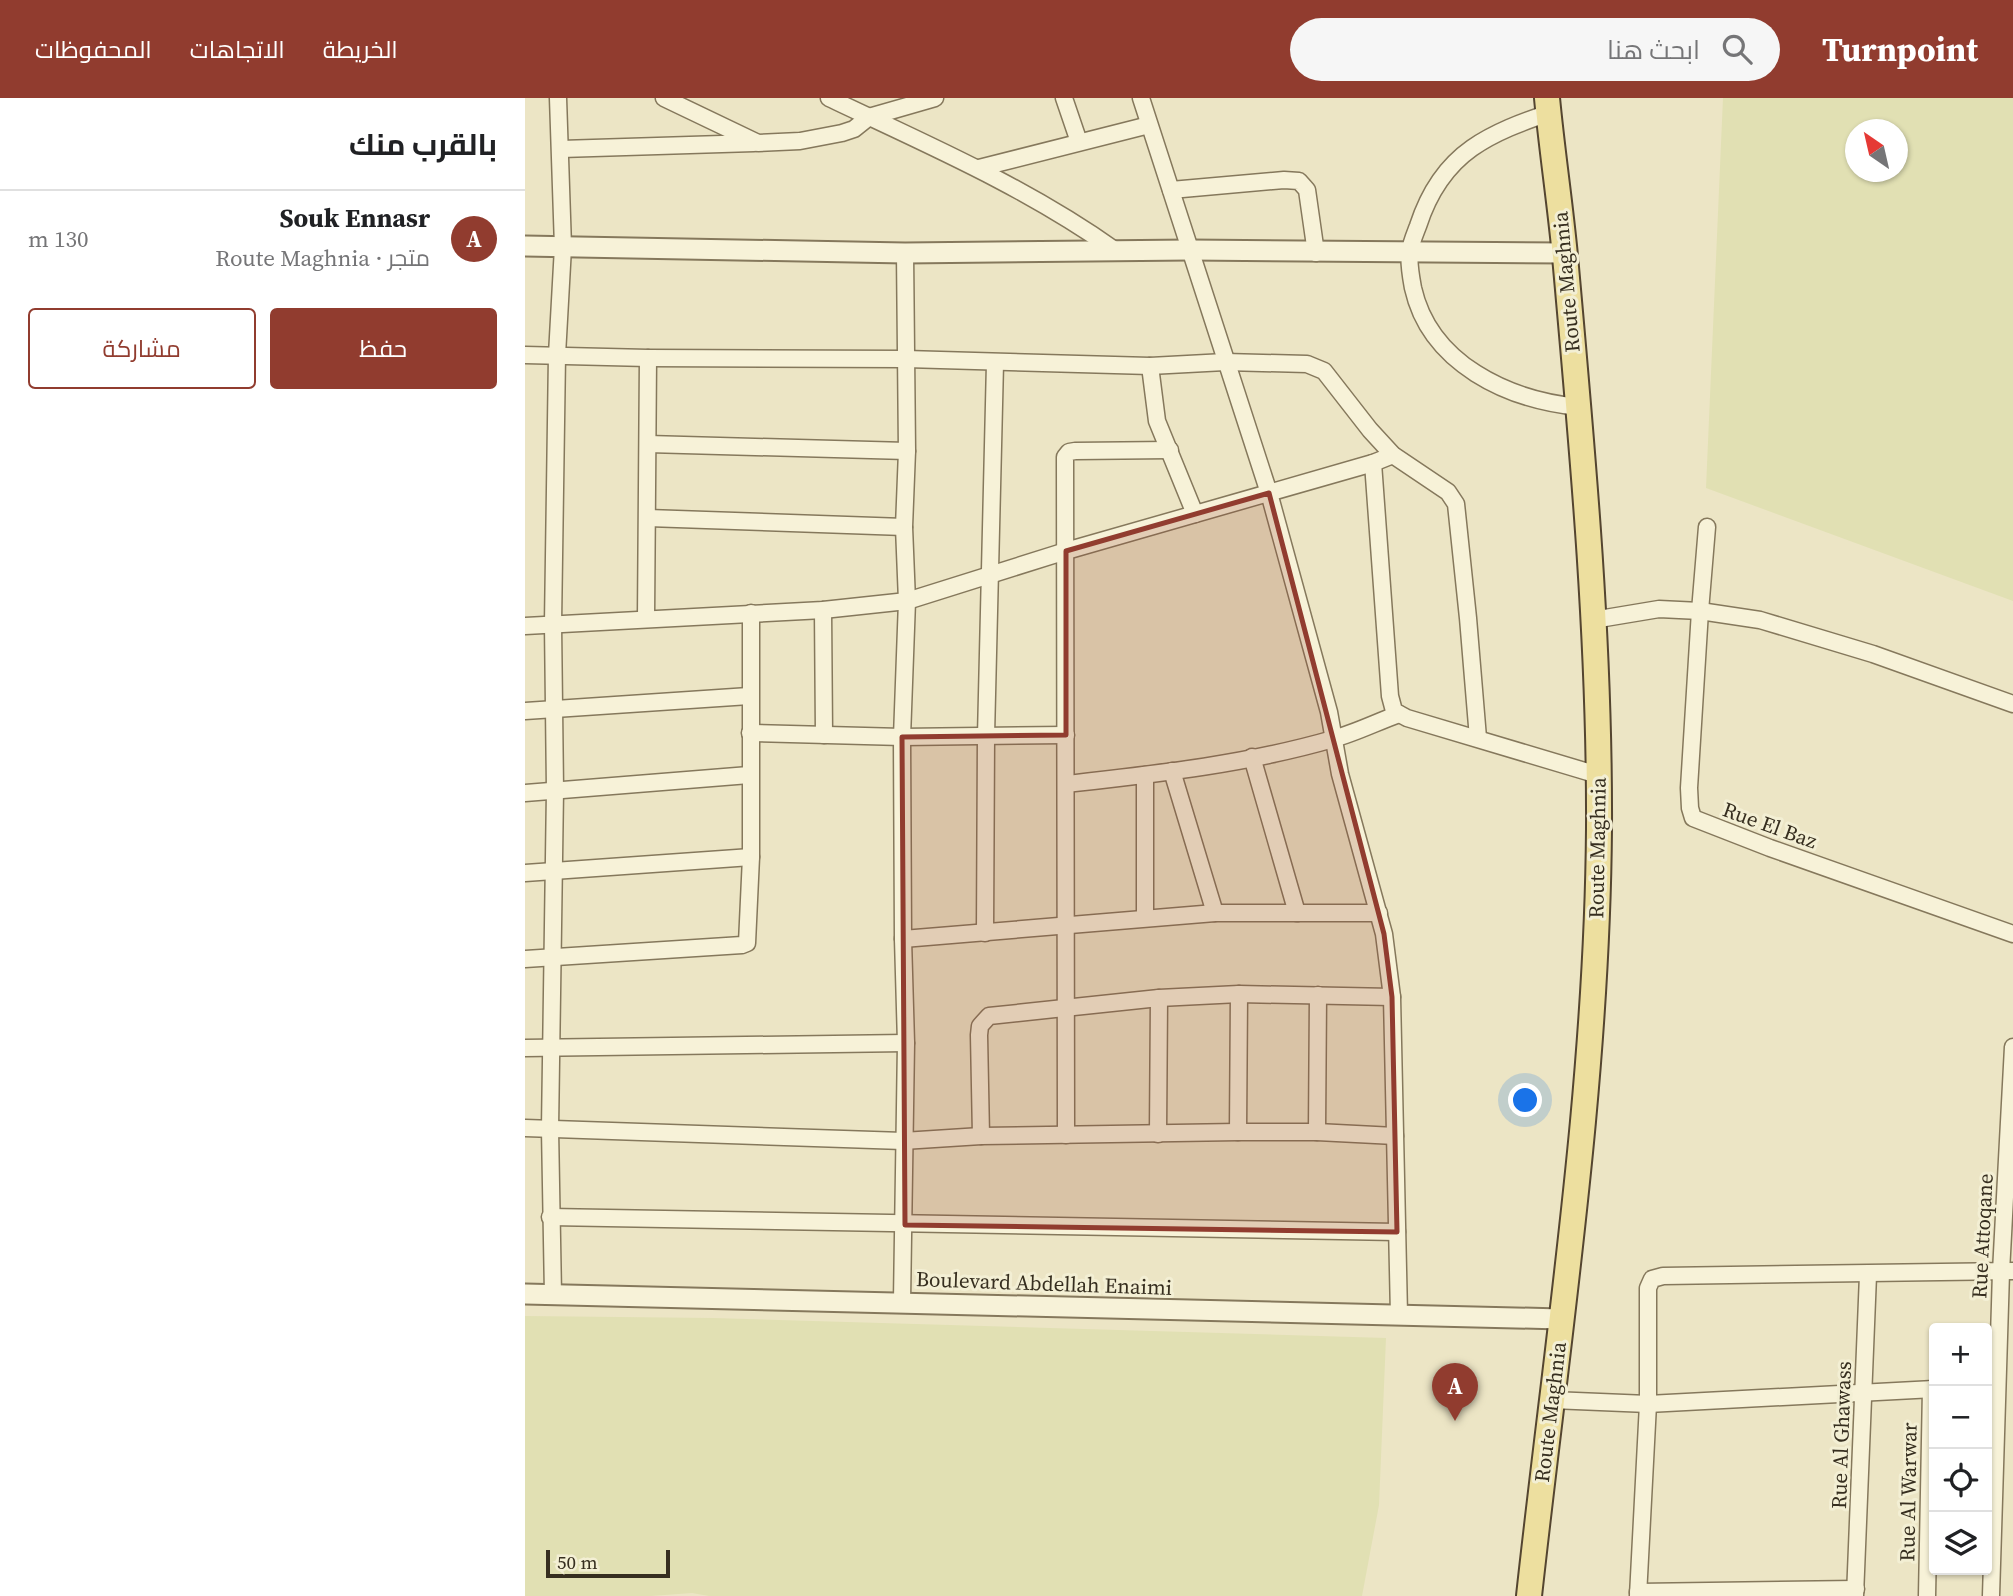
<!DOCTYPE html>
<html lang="ar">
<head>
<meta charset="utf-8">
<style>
	:root { --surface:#fff; --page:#f6f6f6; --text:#202124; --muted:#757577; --line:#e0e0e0; --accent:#913c2f }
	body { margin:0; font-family:"Source Serif 4",Cairo,serif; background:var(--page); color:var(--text); direction:rtl }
	.controls { position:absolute; right:21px; bottom:21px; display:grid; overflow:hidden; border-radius:7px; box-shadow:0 2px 5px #0004 }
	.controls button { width:63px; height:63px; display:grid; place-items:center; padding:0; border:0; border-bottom:2px solid var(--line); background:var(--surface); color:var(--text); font:35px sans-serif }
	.compass { position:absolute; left:1320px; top:21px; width:63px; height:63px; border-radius:50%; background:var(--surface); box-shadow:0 2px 5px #0004; rotate:326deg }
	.scale { position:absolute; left:21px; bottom:18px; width:124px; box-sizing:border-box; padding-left:7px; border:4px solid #362e1f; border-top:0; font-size:19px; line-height:24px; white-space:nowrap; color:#362e1f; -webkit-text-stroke:5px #f3efd4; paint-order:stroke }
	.you { position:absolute; left:1001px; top:1003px; width:24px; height:24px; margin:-18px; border:5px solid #fff; border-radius:50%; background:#1a73e8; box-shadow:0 0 0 10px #1a73e833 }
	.badge { display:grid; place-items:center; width:46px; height:46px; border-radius:50%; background:var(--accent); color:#fff; font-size:23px; font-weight:700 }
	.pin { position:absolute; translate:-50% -58px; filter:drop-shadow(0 2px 4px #0008) }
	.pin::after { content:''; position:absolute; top:37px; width:24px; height:21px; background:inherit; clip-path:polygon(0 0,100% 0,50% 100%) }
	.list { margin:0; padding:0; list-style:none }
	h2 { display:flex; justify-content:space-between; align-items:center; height:91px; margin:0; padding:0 28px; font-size:30px }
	h2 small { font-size:23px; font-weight:400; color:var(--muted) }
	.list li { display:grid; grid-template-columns:46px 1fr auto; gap:21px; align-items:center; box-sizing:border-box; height:98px; padding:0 28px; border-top:2px solid var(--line) }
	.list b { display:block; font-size:26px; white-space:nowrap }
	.list p { margin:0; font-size:23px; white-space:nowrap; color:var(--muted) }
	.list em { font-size:23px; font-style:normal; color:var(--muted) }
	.actions { display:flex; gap:14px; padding:21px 28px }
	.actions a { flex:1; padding:16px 0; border:2px solid var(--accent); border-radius:7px; text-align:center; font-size:24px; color:var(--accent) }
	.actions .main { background:var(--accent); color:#fff }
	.icon { flex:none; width:38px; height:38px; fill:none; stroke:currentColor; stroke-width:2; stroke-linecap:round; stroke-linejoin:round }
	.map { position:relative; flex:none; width:1488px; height:1498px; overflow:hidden; direction:ltr }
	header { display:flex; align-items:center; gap:42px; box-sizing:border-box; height:98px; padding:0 35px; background:var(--accent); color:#fff }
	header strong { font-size:33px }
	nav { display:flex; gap:38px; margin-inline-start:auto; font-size:24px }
	.search { width:490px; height:63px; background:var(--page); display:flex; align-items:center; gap:18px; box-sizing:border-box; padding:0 24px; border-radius:38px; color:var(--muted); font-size:26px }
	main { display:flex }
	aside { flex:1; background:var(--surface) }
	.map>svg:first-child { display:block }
	.farmland { fill:#e1e0b3; fill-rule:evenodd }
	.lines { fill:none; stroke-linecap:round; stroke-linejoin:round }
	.minor-casing { stroke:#85785c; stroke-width:19 }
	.tertiary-casing { stroke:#85785c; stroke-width:23 }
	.primary-casing { stroke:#544530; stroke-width:28 }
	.minor { stroke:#f7f2d8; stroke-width:16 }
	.tertiary { stroke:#f7f2d8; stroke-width:19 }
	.primary { stroke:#eddf9f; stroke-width:24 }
	.marked { fill:#913c2f; fill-opacity:0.2; stroke:#913c2f; stroke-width:5; stroke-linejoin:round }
	.labels { text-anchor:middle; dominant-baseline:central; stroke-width:6; stroke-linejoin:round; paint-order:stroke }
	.street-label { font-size:21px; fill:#362e1f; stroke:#f3efd4 }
</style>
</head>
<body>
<header>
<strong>Turnpoint</strong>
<div class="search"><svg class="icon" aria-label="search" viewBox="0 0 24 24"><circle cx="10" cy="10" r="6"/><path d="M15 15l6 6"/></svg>ابحث هنا</div>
<nav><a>الخريطة</a><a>الاتجاهات</a><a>المحفوظات</a></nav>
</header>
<main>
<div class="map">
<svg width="1488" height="1498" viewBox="0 0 1488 1498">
	<rect width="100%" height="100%" fill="#ece5c5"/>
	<g class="farmland">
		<path d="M1198,0H1488V503L1181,390ZM1330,32H1372V74H1330Z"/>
		<polygon points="0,1218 188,1220 861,1240 854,1407 837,1498 184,1498 167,1495 126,1498 0,1498"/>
	</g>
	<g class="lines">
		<defs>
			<g id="minor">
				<polyline points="139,0 233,45 275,43 317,35 329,31 344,19 410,0"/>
				<path d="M304,0C403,47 501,89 591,153"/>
				<polyline points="539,0 554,44"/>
				<polyline points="616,0 744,395 804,614 815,676 859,836 867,899 874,1217"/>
				<path d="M1024,15C997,24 970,34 947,50C920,69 903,97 893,128C890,136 886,145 885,153C883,164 886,179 888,190C905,266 983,302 1054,309"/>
				<polyline points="36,51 229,45"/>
				<polyline points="454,70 624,27"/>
				<polyline points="646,92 759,82 774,83 782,92 791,155"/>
				<polyline points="0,257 123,260 381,261 625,268 700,264 782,266 799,273 845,332 868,357 923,394 931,406 943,520 953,640"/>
				<polyline points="625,268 632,323 670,416"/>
				<polyline points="123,346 382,353"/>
				<polyline points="848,365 865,598 869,613 882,620 1073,677"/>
				<polyline points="123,420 379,429"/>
				<polyline points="1182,429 1175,513 1164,690 1165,710 1168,720 1245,750 1488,836"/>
				<polyline points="298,512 299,637"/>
				<polyline points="121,520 123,260"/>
				<polyline points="1068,522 1134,511 1175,513 1235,522 1348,556 1488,606"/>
				<polyline points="0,528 298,512 382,503 541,453 848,365 868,357"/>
				<polyline points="0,613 224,598"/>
				<polyline points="225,635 377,639 541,637"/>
				<polyline points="727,659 772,815"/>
				<polyline points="647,673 690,815"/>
				<polyline points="620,677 620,819"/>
				<path d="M542,686C630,676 722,666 808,641C830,635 852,624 874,616"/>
				<polyline points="0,695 224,677"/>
				<polyline points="0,775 226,759"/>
				<polyline points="460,835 461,638 470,265"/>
				<polyline points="378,841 690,815 854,815"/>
				<polyline points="0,861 217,847 222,845 226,759 226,515"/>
				<polyline points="0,950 381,945"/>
				<polyline points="0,1030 378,1043 456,1038 713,1034 792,1034 870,1038"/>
				<polyline points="713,1034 714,896"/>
				<polyline points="792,1034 793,897"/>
				<polyline points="633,1036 634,900"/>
				<polyline points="541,1037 540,359 544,354 550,353 645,352"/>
				<polyline points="456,1038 454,937 455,928 464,918 634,900 714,896 867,899"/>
				<polyline points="25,1119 872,1134"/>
				<polyline points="28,1197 25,1031 30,692 28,526 32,257 38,149 33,0"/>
				<polyline points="377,1203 381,945 378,841 377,639 382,503 379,429 382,353 380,155"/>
				<polyline points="1027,1302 1123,1306 1409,1291"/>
				<polyline points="1113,1494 1331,1491"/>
				<polyline points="1113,1498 1123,1306 1123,1190 1127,1181 1138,1178 1488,1173"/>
				<polyline points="1330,1498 1343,1177"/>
				<polyline points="1402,1498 1406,1291"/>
				<polyline points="1466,1498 1476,1174 1488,949"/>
			</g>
			<g id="tertiary">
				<polyline points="0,148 380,155 665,152 1040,155"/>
				<path d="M0,1196C346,1202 691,1212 1036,1221"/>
			</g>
			<path id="primary" d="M1004,1498C1032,1243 1072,988 1074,731C1075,539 1057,348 1040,158C1035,105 1027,53 1022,0"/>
		</defs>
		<use href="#minor" class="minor-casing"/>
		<use href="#tertiary" class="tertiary-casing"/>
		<use href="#primary" class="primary-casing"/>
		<use href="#minor" class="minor"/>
		<use href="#tertiary" class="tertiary"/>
		<use href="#primary" class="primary"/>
	</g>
	<path class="marked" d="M744,395L859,836L867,899L872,1134L380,1127L377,639L541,637V453Z"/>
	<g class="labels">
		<g class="street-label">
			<text transform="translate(1041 184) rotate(-95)">Route Maghnia</text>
			<text transform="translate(1245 727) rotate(20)">Rue El Baz</text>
			<text transform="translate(1072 750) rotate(-89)">Route Maghnia</text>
			<text transform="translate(1457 1138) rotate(-87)">Rue Attoqane</text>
			<text transform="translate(519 1185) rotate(2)">Boulevard Abdellah Enaimi</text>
			<text transform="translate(1025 1314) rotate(-83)">Route Maghnia</text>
			<text transform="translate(1316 1337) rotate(-88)">Rue Al Ghawass</text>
			<text transform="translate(1383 1394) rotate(-89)">Rue Al Warwar</text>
		</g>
	</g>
</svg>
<div class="controls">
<button>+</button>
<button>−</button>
<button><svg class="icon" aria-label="locate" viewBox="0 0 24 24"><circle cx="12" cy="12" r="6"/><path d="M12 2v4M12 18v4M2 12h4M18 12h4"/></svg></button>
<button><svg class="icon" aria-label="layers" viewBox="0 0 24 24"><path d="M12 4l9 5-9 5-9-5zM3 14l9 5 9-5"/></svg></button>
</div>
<svg class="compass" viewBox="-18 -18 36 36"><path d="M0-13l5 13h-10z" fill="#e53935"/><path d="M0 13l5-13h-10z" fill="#757577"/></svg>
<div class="scale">50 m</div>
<div class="you"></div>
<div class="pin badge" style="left:930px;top:1323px">A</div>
</div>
<aside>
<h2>بالقرب منك<small></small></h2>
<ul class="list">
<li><span class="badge">A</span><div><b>Souk Ennasr</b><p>متجر · Route Maghnia</p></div><em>130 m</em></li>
</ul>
<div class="actions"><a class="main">حفظ</a><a>مشاركة</a></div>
</aside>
</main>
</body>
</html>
